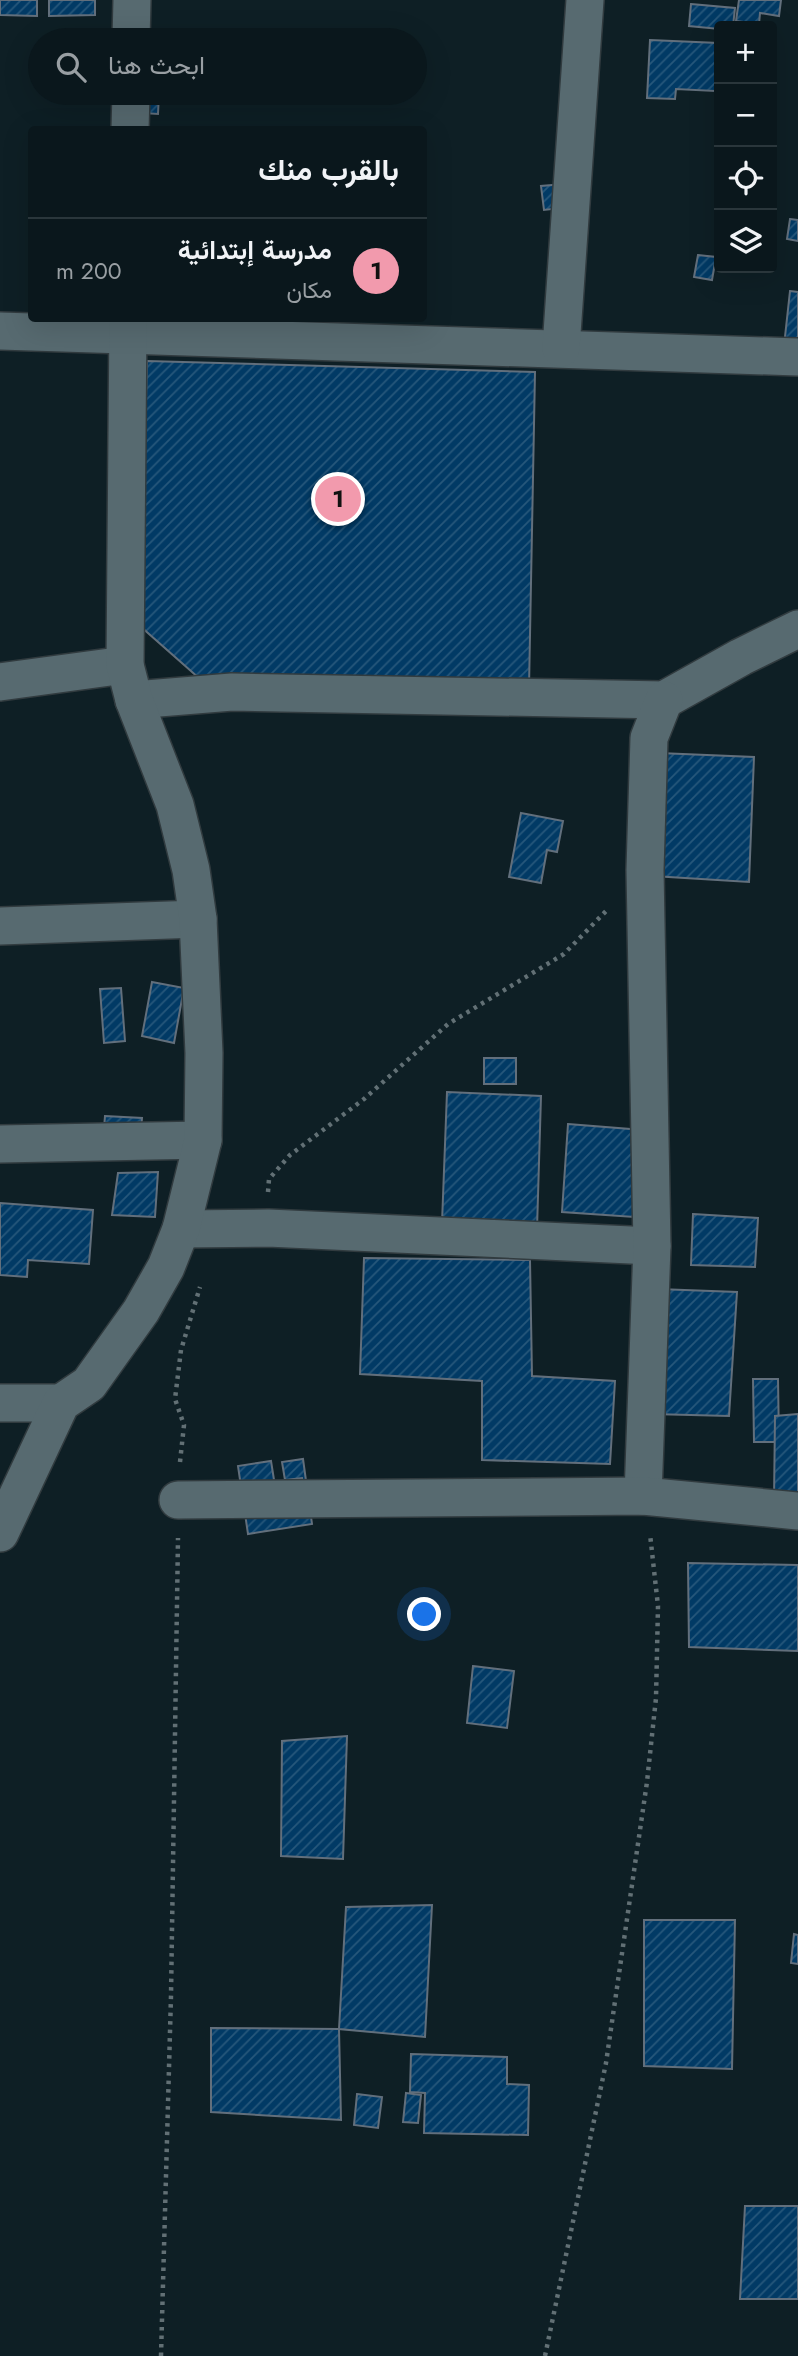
<!DOCTYPE html>
<html lang="ar">
<head>
<meta charset="utf-8">
<style>
	:root { --surface:#0a171c; --page:#182429; --text:#f1f3f6; --muted:#999fa3; --line:#2a363b; --accent:#f29aad }
	body { margin:0; font-family:Jost,Vazirmatn,sans-serif; background:var(--page); color:var(--text); direction:rtl }
	.controls { position:absolute; right:21px; top:21px; display:grid; overflow:hidden; border-radius:7px; box-shadow:0 7px 28px #0002 }
	.controls button { width:63px; height:63px; display:grid; place-items:center; padding:0; border:0; border-bottom:2px solid var(--line); background:var(--surface); color:var(--text); font:35px sans-serif }
	.you { position:absolute; left:425px; top:1615px; width:24px; height:24px; margin:-18px; border:5px solid #fff; border-radius:50%; background:#1a73e8; box-shadow:0 0 0 10px #1a73e833 }
	.badge { display:grid; place-items:center; width:46px; height:46px; border-radius:50%; background:var(--accent); color:#111; font-size:23px; font-weight:700 }
	.pin { position:absolute; translate:-50% -50%; border:4px solid #fff; box-shadow:0 2px 7px #0006 }
	.list { margin:0; padding:0; list-style:none }
	h2 { display:flex; justify-content:space-between; align-items:center; height:91px; margin:0; padding:0 28px; font-size:30px }
	h2 small { font-size:23px; font-weight:400; color:var(--muted) }
	.list li { display:grid; grid-template-columns:46px 1fr auto; gap:21px; align-items:center; box-sizing:border-box; height:105px; padding:0 28px; border-top:2px solid var(--line) }
	.list b { display:block; font-size:26px; white-space:nowrap }
	.list p { margin:0; font-size:23px; white-space:nowrap; color:var(--muted) }
	.list em { font-size:23px; font-style:normal; color:var(--muted) }
	.icon { flex:none; width:38px; height:38px; fill:none; stroke:currentColor; stroke-width:2; stroke-linecap:round; stroke-linejoin:round }
	.map { position:relative; flex:none; width:798px; height:2356px; overflow:hidden; direction:ltr }
	.search { position:absolute; background:var(--surface); box-shadow:0 7px 28px #0002; left:28px; top:28px; width:399px; height:77px; display:flex; align-items:center; gap:18px; box-sizing:border-box; padding:0 24px; border-radius:38px; color:var(--muted); font-size:26px }
	.panel { position:absolute; background:var(--surface); box-shadow:0 7px 28px #0002; left:28px; top:126px; width:399px; height:196px; border-radius:7px; direction:rtl }
	.map>svg:first-child { display:block }
	.building { fill:url(#building-hatch); stroke:#626f7c; stroke-width:2 }
	.lines { fill:none; stroke-linecap:round; stroke-linejoin:round }
	.minor-casing { stroke:#313b3f; stroke-width:40 }
	.path { stroke:#627075; stroke-width:4.5; stroke-dasharray:3.5 5; stroke-linecap:butt }
	.minor { stroke:#576a70; stroke-width:37 }
</style>
</head>
<body>
<div class="map">
<svg width="798" height="2356" viewBox="0 0 798 2356">
	<defs>
		<pattern id="building-hatch" width="6" height="6" patternUnits="userSpaceOnUse" patternTransform="scale(1.75)"><rect width="6" height="6" fill="#013a65"/><path d="M-1 1l2-2M0 6l6-6M5 7l2-2" fill="none" stroke="#26577b"/></pattern>
	</defs>
	<rect width="100%" height="100%" fill="#0e1f25"/>
	<g class="building">
		<polygon points="0,0 37,0 37,16 0,15"/>
		<polygon points="49,0 95,0 95,15 49,16"/>
		<polygon points="739,0 781,0 779,16 760,13 759,24 736,21"/>
		<polygon points="691,4 735,8 733,26 719,26 719,29 689,26"/>
		<polygon points="650,40 718,43 715,91 676,89 675,99 647,98"/>
		<polygon points="70,93 122,93 121,104 70,98"/>
		<polygon points="129,93 159,93 158,114 128,112"/>
		<polygon points="576,183 578,206 544,210 541,186"/>
		<polygon points="790,219 798,220 798,241 787,239"/>
		<polygon points="698,255 716,257 712,280 694,277"/>
		<polygon points="790,291 798,292 798,348 784,346"/>
		<polygon points="147,361 535,372 529,688 200,679 140,626"/>
		<polygon points="659,753 754,757 749,882 653,876"/>
		<polygon points="521,813 563,821 557,852 547,850 541,883 509,877"/>
		<polygon points="152,982 184,988 174,1043 142,1036"/>
		<polygon points="121,988 125,1041 104,1043 100,989"/>
		<rect x="484" y="1058" width="32" height="26"/>
		<polygon points="447,1092 541,1096 537,1229 442,1223"/>
		<polygon points="105,1116 142,1118 139,1155 102,1152"/>
		<polygon points="568,1124 655,1131 649,1218 562,1212"/>
		<polygon points="158,1172 155,1217 112,1215 118,1173"/>
		<polygon points="0,1203 93,1210 89,1264 28,1260 27,1277 0,1275"/>
		<polygon points="693,1214 758,1218 755,1267 691,1265"/>
		<polygon points="364,1258 530,1260 532,1376 615,1381 610,1464 482,1460 482,1381 360,1374"/>
		<polygon points="658,1289 737,1292 729,1416 652,1414"/>
		<polygon points="753,1379 778,1379 779,1442 754,1442"/>
		<polygon points="798,1414 798,1501 774,1501 775,1416"/>
		<polygon points="303,1459 312,1524 248,1534 238,1466 271,1461 278,1505 305,1502 302,1478 285,1480 282,1462"/>
		<polygon points="688,1563 798,1565 798,1651 689,1647"/>
		<polygon points="473,1666 514,1671 507,1728 467,1723"/>
		<polygon points="347,1736 343,1859 281,1856 282,1741"/>
		<polygon points="432,1905 425,2037 339,2029 346,1907"/>
		<polygon points="644,1920 735,1920 732,2069 644,2066"/>
		<polygon points="794,1934 798,1935 798,1964 791,1963"/>
		<polygon points="211,2028 339,2029 341,2120 211,2112"/>
		<polygon points="411,2054 507,2057 507,2084 529,2085 528,2135 424,2133 425,2093 410,2092"/>
		<polygon points="406,2093 421,2095 418,2123 403,2122"/>
		<polygon points="357,2094 382,2097 378,2128 354,2125"/>
		<polygon points="745,2206 798,2206 798,2299 740,2299"/>
	</g>
	<g class="lines">
		<defs>
			<g id="minor">
				<polyline points="131,40 132,0"/>
				<polyline points="130,130 131,93"/>
				<polyline points="0,331 798,357"/>
				<polyline points="561,348 585,0"/>
				<polyline points="0,682 125,665"/>
				<polyline points="134,700 232,692 664,700 741,657 798,629"/>
				<polyline points="0,926 198,919"/>
				<polyline points="0,1144 203,1140"/>
				<polyline points="181,1229 268,1228 652,1246"/>
				<polyline points="0,1403 61,1403"/>
				<polyline points="643,1496 652,1246 645,870 649,738 664,700"/>
				<polyline points="178,1500 643,1496 798,1511"/>
				<polyline points="0,1533 61,1403 89,1384 141,1311 166,1267 181,1229 203,1140 204,1053 198,919 191,870 175,805 134,700 125,665 128,318"/>
			</g>
		</defs>
		<use href="#minor" class="minor-casing"/>
		<g class="path">
			<polyline points="268,1192 269,1179 290,1155 364,1099 448,1024 564,954 608,909"/>
			<polyline points="180,1462 184,1425 175,1399 181,1350 200,1287"/>
			<polyline points="161,2356 171,1996 178,1538"/>
			<polyline points="545,2356 606,2063 647,1782 656,1698 658,1606 650,1534"/>
		</g>
		<use href="#minor" class="minor"/>
	</g>
</svg>
<div class="controls">
<button>+</button>
<button>−</button>
<button><svg class="icon" aria-label="locate" viewBox="0 0 24 24"><circle cx="12" cy="12" r="6"/><path d="M12 2v4M12 18v4M2 12h4M18 12h4"/></svg></button>
<button><svg class="icon" aria-label="layers" viewBox="0 0 24 24"><path d="M12 4l9 5-9 5-9-5zM3 14l9 5 9-5"/></svg></button>
</div>
<div class="you"></div>
<div class="pin badge" style="left:338px;top:499px">1</div>
<div class="search"><svg class="icon" aria-label="search" viewBox="0 0 24 24"><circle cx="10" cy="10" r="6"/><path d="M15 15l6 6"/></svg>ابحث هنا</div>
<section class="panel">
<h2>بالقرب منك<small></small></h2>
<ul class="list">
<li><span class="badge">1</span><div><b>مدرسة إبتدائية</b><p>مكان</p></div><em>200 m</em></li>
</ul>
</section>
</div>
</body>
</html>
